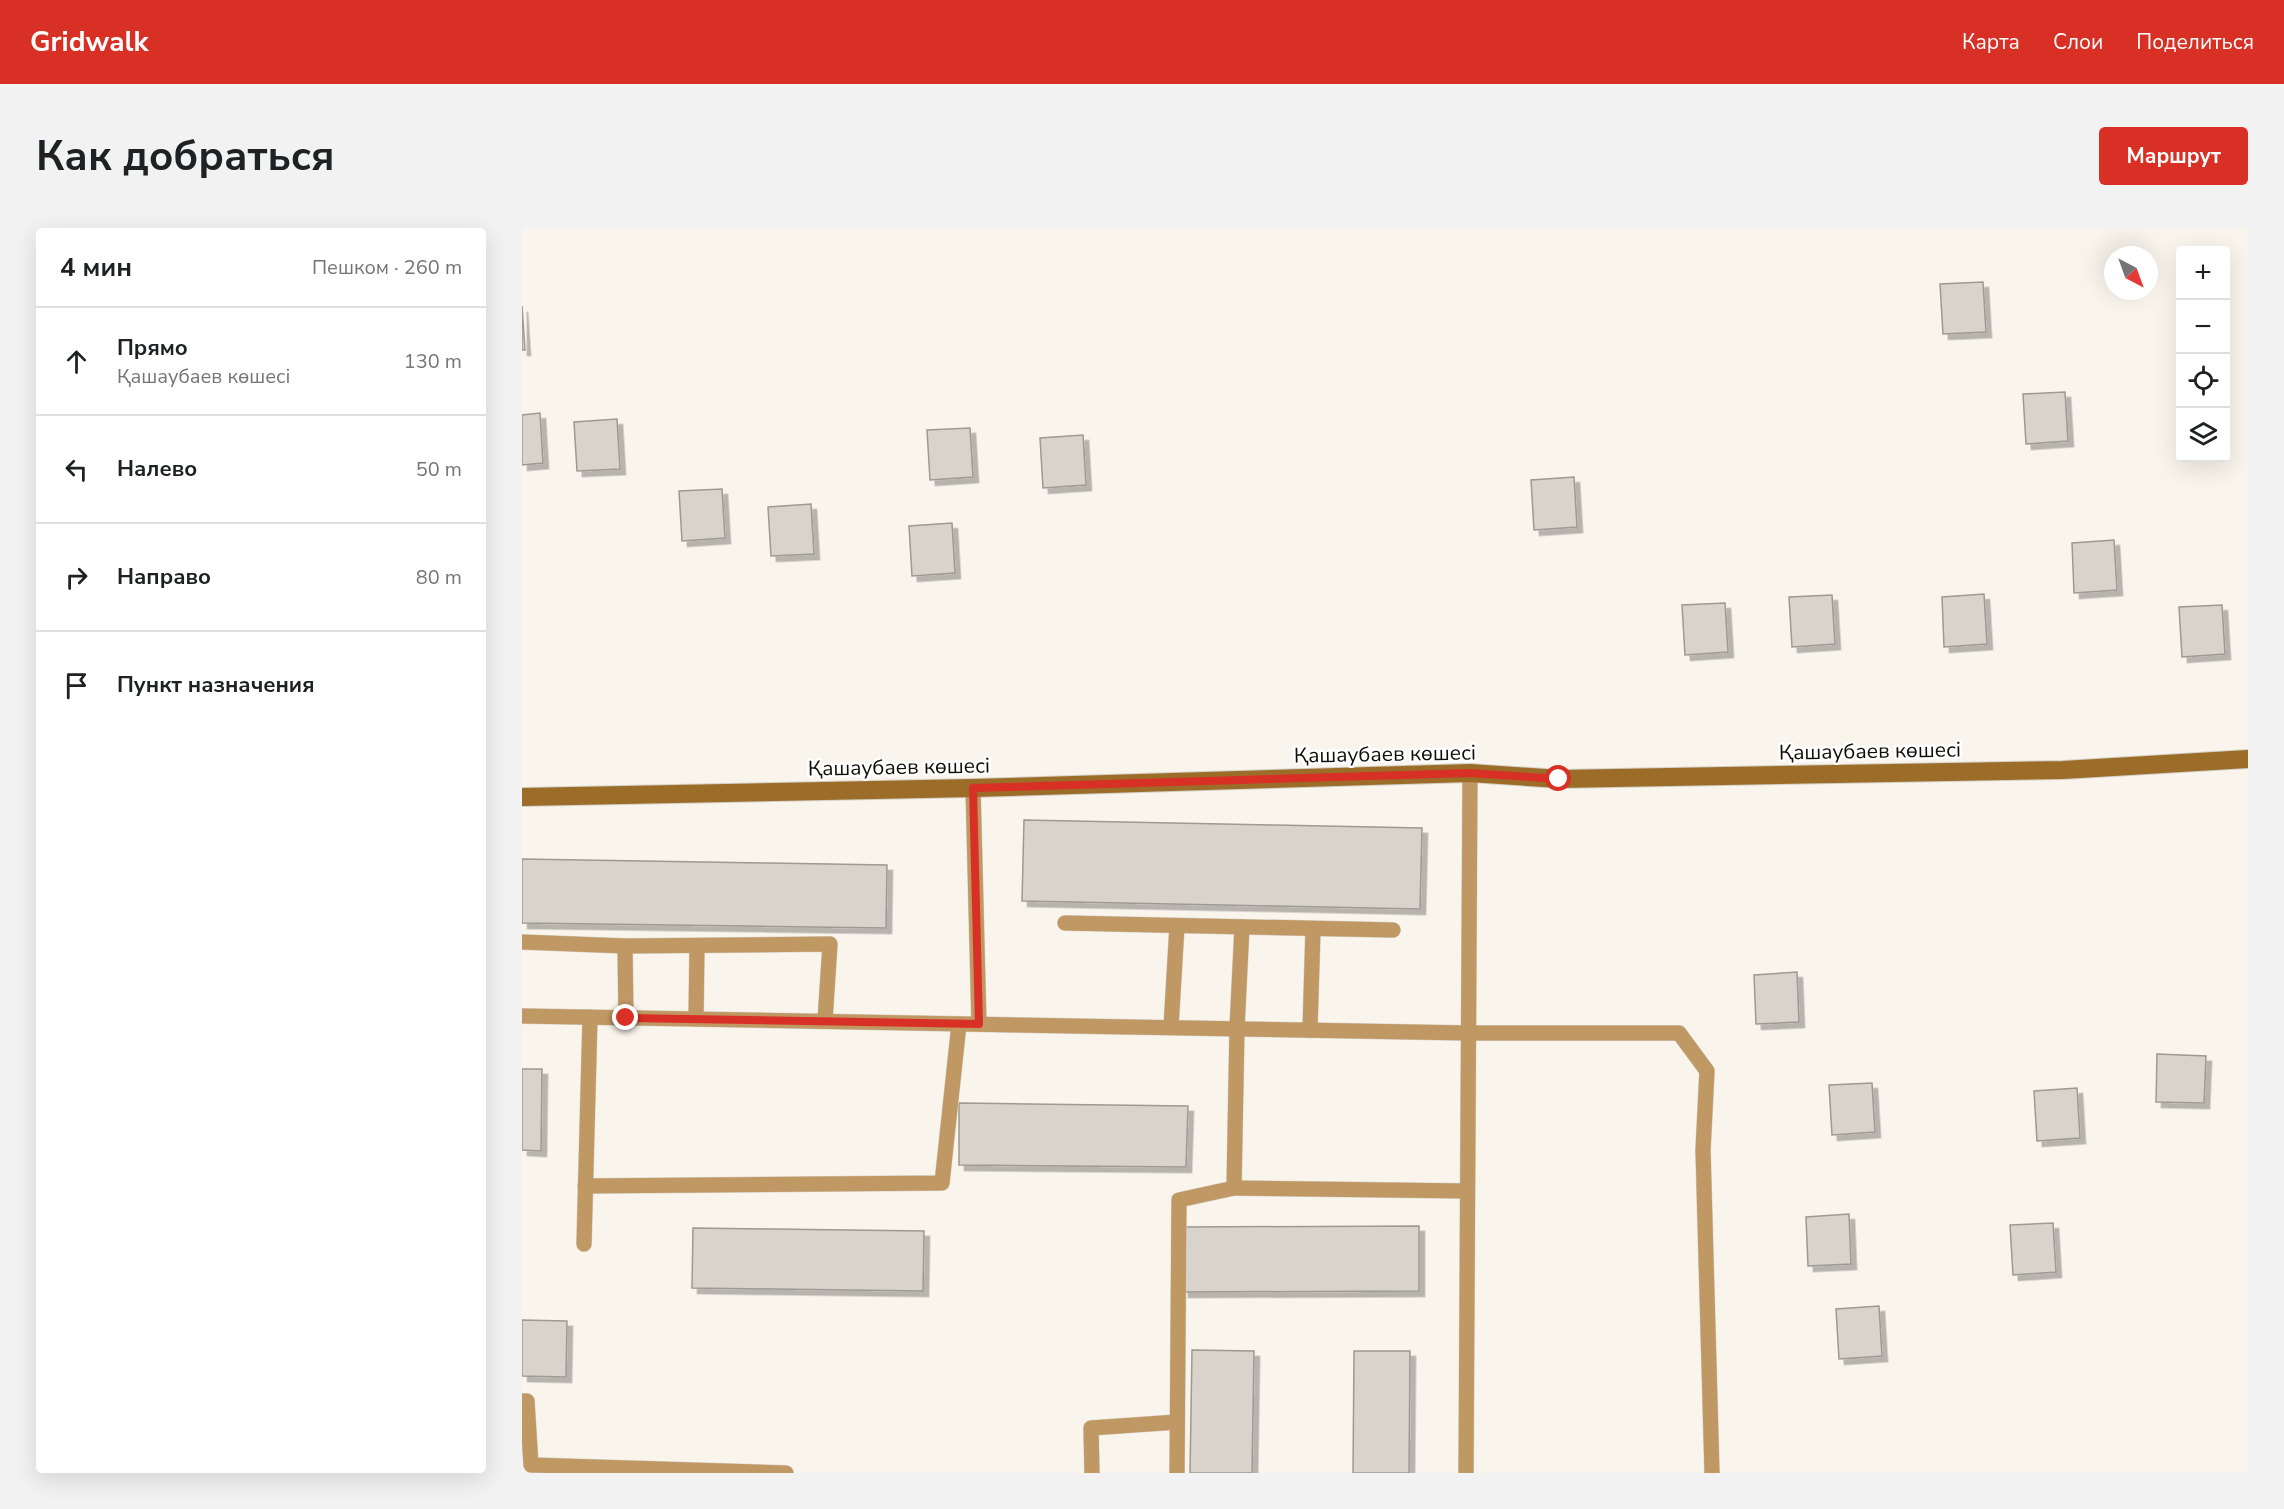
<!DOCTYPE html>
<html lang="ru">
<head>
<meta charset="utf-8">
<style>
	:root { --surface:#fff; --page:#f2f2f2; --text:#202124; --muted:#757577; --line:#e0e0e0; --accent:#d93025 }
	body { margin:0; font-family:"Nunito Sans",sans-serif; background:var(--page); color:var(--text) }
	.controls { position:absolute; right:18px; top:18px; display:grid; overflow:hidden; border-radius:6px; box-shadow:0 6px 24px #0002 }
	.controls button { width:54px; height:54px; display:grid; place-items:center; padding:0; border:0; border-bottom:2px solid var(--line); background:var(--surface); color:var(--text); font:30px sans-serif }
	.compass { position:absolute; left:1582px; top:18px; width:54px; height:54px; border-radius:50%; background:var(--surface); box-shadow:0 6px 24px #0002; rotate:139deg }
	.stop { position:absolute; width:18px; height:18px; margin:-14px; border:4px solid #d93025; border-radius:50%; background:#fff }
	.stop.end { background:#d93025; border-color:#fff; box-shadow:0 2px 6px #0008 }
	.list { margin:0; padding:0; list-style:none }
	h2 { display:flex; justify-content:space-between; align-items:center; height:78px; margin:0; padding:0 24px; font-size:26px }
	h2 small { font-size:20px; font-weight:400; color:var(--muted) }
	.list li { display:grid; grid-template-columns:39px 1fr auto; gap:18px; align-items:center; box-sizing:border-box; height:108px; padding:0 24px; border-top:2px solid var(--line) }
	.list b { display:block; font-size:22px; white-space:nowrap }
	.list p { margin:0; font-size:20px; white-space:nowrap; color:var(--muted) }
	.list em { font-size:20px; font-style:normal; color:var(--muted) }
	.icon { flex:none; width:33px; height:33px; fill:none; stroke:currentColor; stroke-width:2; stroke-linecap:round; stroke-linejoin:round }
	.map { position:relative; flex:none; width:1726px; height:1245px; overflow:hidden; border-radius:6px }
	header { display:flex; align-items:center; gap:36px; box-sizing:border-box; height:84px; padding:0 30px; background:var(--accent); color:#fff }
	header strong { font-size:28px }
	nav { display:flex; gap:33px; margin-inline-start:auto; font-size:21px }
	.intro { display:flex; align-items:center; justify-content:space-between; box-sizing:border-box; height:144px; padding:0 36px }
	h1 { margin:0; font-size:42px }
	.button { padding:15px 27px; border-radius:6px; background:var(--accent); color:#fff; font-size:21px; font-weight:700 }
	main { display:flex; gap:36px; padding:0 36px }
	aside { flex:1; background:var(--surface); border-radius:6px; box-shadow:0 6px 24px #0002 }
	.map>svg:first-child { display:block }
	.building { fill:#d9d3cb; stroke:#9e9991; stroke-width:1.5; filter:url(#shadow) }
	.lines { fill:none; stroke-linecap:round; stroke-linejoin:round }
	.lane-casing { stroke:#d4d0c8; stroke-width:16 }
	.secondary-casing { stroke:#d4d0c8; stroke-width:20 }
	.lane { stroke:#c09864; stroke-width:15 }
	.secondary { stroke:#9b6d29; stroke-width:18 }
	.route { stroke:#d93025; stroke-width:8 }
	.labels { text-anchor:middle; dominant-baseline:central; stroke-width:5; stroke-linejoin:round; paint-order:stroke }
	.street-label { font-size:21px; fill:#0f0d0a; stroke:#fff }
</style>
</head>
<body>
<header>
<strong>Gridwalk</strong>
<nav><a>Карта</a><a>Слои</a><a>Поделиться</a></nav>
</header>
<div class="intro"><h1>Как добраться</h1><a class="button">Маршрут</a></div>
<main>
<aside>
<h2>4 мин<small>Пешком · 260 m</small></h2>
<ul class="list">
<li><svg class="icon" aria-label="ahead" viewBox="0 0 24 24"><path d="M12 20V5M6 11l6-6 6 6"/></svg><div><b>Прямо</b><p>Қашаубаев көшесі</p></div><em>130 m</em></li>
<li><svg class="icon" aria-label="left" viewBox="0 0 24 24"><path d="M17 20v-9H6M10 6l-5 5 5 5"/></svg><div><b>Налево</b></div><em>50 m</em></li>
<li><svg class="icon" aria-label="right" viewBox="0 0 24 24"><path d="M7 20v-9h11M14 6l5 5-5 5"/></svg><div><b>Направо</b></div><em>80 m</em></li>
<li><svg class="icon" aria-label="arrive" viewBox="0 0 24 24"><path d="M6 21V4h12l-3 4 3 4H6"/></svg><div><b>Пункт назначения</b></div></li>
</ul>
</aside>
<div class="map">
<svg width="1726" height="1245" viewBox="0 0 1726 1245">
	<defs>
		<filter id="shadow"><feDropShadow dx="5.5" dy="5.5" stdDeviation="0" flood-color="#0004"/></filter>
	</defs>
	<rect width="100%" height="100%" fill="#faf5ec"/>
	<g class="building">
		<polygon points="1461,54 1464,104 1421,106 1418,56"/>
		<polygon points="0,78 3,122 0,122"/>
		<polygon points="1543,164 1546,213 1504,216 1501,166"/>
		<polygon points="18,185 21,235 0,237 0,187"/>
		<polygon points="95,191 98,241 55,243 52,194"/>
		<polygon points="448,200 451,249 408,252 405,202"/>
		<polygon points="561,207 564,257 521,260 518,210"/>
		<polygon points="1052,249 1055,299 1012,302 1009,252"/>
		<polygon points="200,261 203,310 160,313 157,263"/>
		<polygon points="289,276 292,326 249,328 246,279"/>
		<polygon points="430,295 433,345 390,348 387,298"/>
		<polygon points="1592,312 1595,362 1552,365 1550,315"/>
		<polygon points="1462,366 1465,416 1422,419 1420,369"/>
		<polygon points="1310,367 1313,416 1270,419 1267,369"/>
		<polygon points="1203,375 1206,424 1163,427 1160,377"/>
		<polygon points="1700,377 1703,426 1660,429 1657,379"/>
		<polygon points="502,592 900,600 898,681 500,673"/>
		<polygon points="0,631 365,637 364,700 0,695"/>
		<polygon points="1275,744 1277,794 1234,796 1232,747"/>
		<polygon points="1635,826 1684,828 1682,875 1634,874"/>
		<polygon points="0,841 20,841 19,923 0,922"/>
		<polygon points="1350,855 1353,904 1310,907 1307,857"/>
		<polygon points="1555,860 1558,910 1515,913 1512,863"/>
		<polygon points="437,875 666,878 664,939 437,937"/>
		<polygon points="1327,986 1329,1036 1286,1038 1284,989"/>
		<polygon points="1531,995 1534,1044 1491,1047 1488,997"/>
		<polygon points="897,998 897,1063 661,1064 660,999"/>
		<polygon points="171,1000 402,1003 401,1063 170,1060"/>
		<polygon points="1357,1078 1360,1128 1317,1131 1314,1081"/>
		<polygon points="0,1092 45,1093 44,1149 0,1148"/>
		<polygon points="670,1122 732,1123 730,1245 668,1245"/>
		<polygon points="832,1123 888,1123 887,1245 831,1245"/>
	</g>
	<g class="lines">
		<defs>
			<g id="lane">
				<polyline points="451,560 457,796"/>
				<polyline points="543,695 871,702"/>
				<polyline points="0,714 103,718 308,716 303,793"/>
				<polyline points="103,718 104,790"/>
				<polyline points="0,788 946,805 1157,805 1185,843 1181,922 1190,1245"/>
				<polyline points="174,791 175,718"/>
				<polyline points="649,799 655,698"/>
				<polyline points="788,802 791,701"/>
				<polyline points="63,958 420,955 437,796"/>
				<polyline points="712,960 945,963"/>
				<polyline points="62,1016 68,789"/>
				<polyline points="0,1173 5,1173 9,1237 264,1245"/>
				<polyline points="570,1245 569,1200 655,1194"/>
				<polyline points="655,1245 657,972 712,960 715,800 720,699"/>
				<polyline points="944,1245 948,545"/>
			</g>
			<polyline id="secondary" points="0,569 451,560 948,545 1037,551 1541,542 1726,531"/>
		</defs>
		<use href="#lane" class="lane-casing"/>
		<use href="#secondary" class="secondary-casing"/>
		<use href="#lane" class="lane"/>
		<use href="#secondary" class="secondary"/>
	</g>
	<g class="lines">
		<polyline class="route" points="104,790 457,796 451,560 948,545 1037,551"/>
	</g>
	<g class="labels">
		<g class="street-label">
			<text transform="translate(1348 523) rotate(-1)">Қашаубаев көшесі</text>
			<text transform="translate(863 526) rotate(-1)">Қашаубаев көшесі</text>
			<text transform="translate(377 539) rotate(-1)">Қашаубаев көшесі</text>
		</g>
	</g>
</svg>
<div class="controls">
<button>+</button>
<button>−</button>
<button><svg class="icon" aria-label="locate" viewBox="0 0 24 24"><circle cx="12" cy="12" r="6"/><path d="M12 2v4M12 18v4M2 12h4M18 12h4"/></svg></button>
<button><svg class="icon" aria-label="layers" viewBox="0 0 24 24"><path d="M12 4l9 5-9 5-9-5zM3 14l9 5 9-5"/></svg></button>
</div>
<svg class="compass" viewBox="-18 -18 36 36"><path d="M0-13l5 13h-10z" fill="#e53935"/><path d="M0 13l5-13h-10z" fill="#757577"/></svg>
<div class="stop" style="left:1037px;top:551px"></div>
<div class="stop end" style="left:104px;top:790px"></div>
</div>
</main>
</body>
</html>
